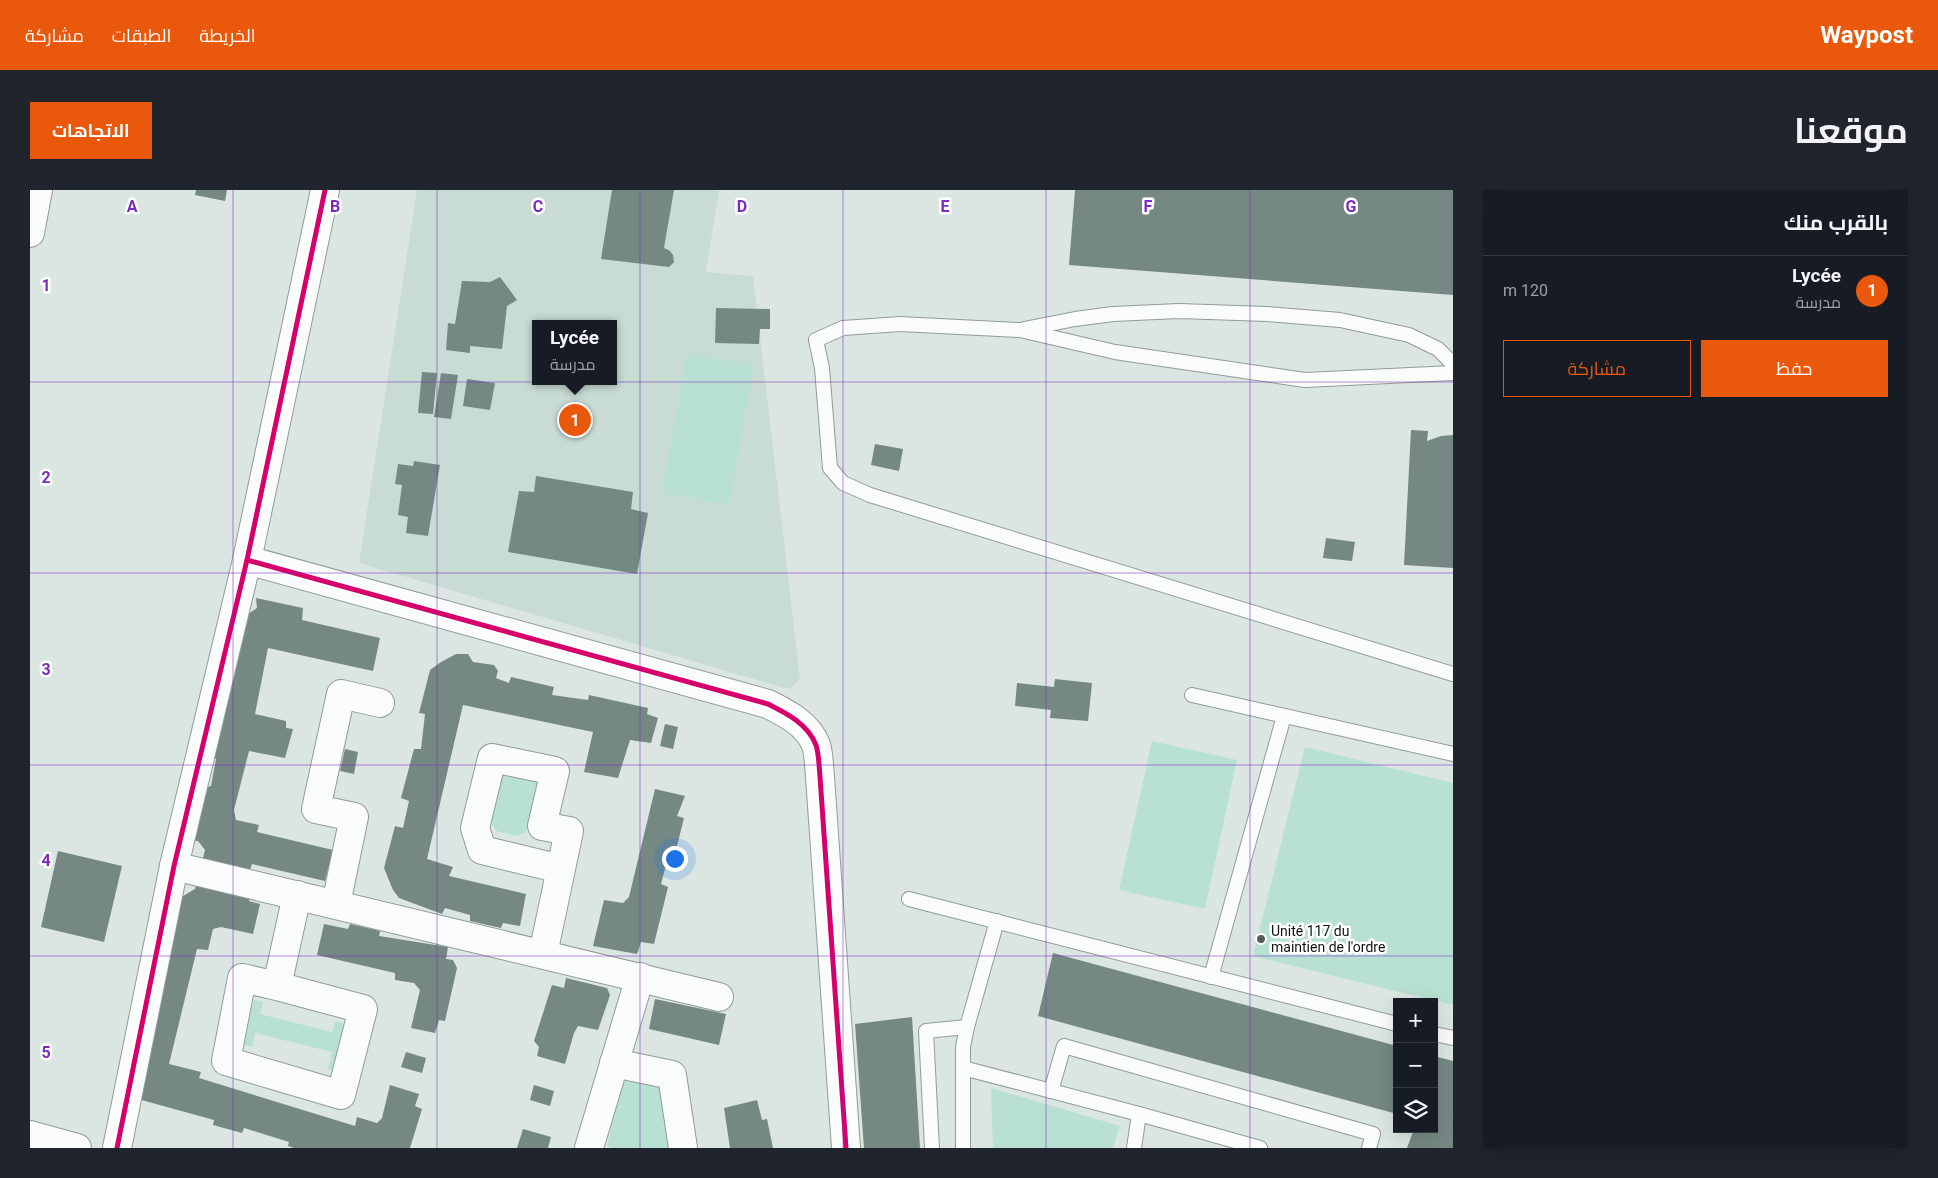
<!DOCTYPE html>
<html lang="ar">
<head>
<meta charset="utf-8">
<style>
	:root { --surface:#171b24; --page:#20242c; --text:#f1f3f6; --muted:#9ea1a6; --line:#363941; --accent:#ea580c }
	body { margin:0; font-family:Roboto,Cairo,sans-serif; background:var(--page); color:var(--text); direction:rtl }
	.controls { position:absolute; right:15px; bottom:15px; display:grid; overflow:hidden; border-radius:0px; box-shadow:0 5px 20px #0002 }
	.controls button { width:45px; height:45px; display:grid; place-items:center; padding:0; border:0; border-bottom:1px solid var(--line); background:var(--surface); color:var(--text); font:25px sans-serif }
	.you { position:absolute; left:644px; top:668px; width:18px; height:18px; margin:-12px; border:4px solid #fff; border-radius:50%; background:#1a73e8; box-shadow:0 0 0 8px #1a73e833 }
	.badge { display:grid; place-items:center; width:32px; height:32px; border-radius:50%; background:var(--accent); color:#fff; font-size:16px; font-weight:700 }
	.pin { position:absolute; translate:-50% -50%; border:2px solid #fff; box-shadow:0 1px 5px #0006 }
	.popup { position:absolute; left:502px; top:130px; width:85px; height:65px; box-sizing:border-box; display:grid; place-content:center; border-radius:0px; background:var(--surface); filter:drop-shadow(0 1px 4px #0005); font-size:16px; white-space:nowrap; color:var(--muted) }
	.popup b { font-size:19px; color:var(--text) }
	.popup::after { content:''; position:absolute; left:50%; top:100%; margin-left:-10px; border:10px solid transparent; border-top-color:var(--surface) }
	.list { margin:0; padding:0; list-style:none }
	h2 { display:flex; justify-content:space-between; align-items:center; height:65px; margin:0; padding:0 20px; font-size:21px }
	h2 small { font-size:16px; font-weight:400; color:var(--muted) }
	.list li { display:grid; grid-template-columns:32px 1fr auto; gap:15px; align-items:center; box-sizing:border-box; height:70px; padding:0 20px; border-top:1px solid var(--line) }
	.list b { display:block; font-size:19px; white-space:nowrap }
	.list p { margin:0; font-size:16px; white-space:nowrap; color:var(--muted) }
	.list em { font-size:16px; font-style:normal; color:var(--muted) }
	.actions { display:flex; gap:10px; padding:15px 20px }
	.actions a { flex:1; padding:11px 0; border:1px solid var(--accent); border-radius:0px; text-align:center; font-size:18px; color:var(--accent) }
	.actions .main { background:var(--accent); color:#fff }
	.icon { flex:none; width:28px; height:28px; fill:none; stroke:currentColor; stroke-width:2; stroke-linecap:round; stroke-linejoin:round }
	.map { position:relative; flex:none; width:1423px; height:958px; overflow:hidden; direction:ltr; border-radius:0px }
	header { display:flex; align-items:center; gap:30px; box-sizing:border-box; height:70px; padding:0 25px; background:var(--accent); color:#fff }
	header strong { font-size:24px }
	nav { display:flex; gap:28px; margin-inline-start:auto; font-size:18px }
	.intro { display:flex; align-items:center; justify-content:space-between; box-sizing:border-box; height:120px; padding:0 30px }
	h1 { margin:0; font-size:35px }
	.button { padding:12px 22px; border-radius:0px; background:var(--accent); color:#fff; font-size:18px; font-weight:700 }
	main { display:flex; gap:30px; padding:0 30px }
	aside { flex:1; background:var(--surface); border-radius:0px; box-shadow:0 5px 20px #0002 }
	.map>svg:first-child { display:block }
	.built { fill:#c8dcd4; fill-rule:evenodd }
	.green { fill:#b8e1d3 }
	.building { fill:#758883 }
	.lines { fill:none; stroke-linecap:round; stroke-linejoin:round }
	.service-casing { stroke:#929b98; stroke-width:16 }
	.minor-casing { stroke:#929b98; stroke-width:30 }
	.service { stroke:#fafbfb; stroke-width:14 }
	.minor { stroke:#fafbfb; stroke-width:28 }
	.cycleway-casing { stroke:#fff; stroke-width:8 }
	.cycleway { stroke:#d6006c; stroke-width:5 }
	.grid { fill:none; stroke:#7b2cbf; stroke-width:1; stroke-opacity:0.55 }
	.poi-dot { fill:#555d5a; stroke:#fff; stroke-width:2 }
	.labels { text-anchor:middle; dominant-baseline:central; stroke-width:5; stroke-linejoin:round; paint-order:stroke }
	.poi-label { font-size:14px; fill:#0d1311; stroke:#fff; text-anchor:start }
	.grid-label { font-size:16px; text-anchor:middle; font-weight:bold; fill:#7b2cbf; stroke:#fff; stroke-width:5; stroke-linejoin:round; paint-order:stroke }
</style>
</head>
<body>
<header>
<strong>Waypost</strong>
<nav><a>الخريطة</a><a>الطبقات</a><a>مشاركة</a></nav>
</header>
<div class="intro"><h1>موقعنا</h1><a class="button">الاتجاهات</a></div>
<main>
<aside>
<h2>بالقرب منك<small></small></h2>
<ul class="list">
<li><span class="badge">1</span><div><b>Lycée</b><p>مدرسة</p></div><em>120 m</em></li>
</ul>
<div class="actions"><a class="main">حفظ</a><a>مشاركة</a></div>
</aside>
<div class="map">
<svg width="1423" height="958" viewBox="0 0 1423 958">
	<rect width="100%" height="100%" fill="#dbe6e2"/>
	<path class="built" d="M387,0H689L676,82L723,86L770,489L761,498H754L329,373ZM506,134H584V191H506Z"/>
	<g class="green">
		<polygon points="657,163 724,175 699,315 632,303"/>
		<polygon points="1122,551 1207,570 1175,719 1089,700"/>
		<polygon points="1275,557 1423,593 1423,815 1223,766"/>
		<polygon points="481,582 507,591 496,642 487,646 466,641 461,633 473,585"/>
		<polygon points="224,810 233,812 230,824 302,842 305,831 317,834 305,881 298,879 302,862 225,843 222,857 212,854"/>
		<polygon points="592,890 632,897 642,958 582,958 577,956"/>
		<polygon points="961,898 1090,936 1083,958 963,958"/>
	</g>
	<g class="building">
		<polygon points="166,0 197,0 195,11 165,5"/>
		<polygon points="582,0 644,0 634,58 640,61 643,65 644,72 639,77 571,69"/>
		<polygon points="1045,0 1423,0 1423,105 1039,75"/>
		<polygon points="470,87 487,110 477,116 472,159 440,156 440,163 416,160 418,133 425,134 432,91 460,92"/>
		<polygon points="686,118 740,119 740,139 730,139 729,154 685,153"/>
		<polygon points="392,182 407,183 403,224 388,223"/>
		<polygon points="411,183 428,185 421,229 404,227"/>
		<polygon points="437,189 465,193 460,220 433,216"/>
		<polygon points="1381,240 1398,241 1397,251 1411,246 1423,245 1423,378 1374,375"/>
		<polygon points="845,254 873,259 869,281 841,275"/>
		<polygon points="384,271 410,275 398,346 376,343 378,327 368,325 372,295 365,294 368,274 383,276"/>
		<polygon points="506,286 603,302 601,319 618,323 607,384 478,362 489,301 504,302"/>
		<polygon points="1296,348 1325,352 1322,371 1293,368"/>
		<polygon points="226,408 273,418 272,430 350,448 343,481 238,458 225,524 256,531 256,538 263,539 255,568 219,561 204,620 206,630 229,635 227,642 303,660 295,691 222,674 220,680 173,668 175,660 168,651 162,651 174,598 181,596 186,569 181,566 218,424 227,418"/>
		<polygon points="426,464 438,464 443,472 464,475 468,481 466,488 479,493 481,487 524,497 522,505 558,510 559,505 618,518 617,524 628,528 621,553 600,550 588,588 554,582 563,542 433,515 397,669 423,677 419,686 496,704 490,736 473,733 471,738 440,731 440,725 415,718 412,724 369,708 363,700 354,678 365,636 373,638 379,611 371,608 384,559 391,559 395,524 389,523 400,480 411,472"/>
		<polygon points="1025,489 1062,493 1058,531 1020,528 1021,520 985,516 987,493 1024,497"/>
		<polygon points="635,534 648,537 643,559 630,556"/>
		<polygon points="315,559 328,562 324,584 310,581"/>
		<polygon points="625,599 655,606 647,626 654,628 647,656 641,656 631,694 638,697 624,754 611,752 607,764 563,756 574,710 593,713 599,707"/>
		<polygon points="28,661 92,676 74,752 11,737"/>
		<polygon points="166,695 220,706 219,711 230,714 223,744 191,737 183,739 178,760 167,759 139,874 171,882 169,888 325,936 327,927 347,933 352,928 360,895 389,904 385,916 392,919 380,958 264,958 258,956 259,952 214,938 212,943 183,935 184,930 108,909 147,704 153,706 165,699"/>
		<polygon points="294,734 318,739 320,734 350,741 349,746 418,757 416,769 423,770 427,778 415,831 409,830 405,843 381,838 390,800 384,793 365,790 365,783 287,765"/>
		<polygon points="1023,763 1367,856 1367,924 1008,826"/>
		<polygon points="536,788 577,798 580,805 568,840 548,836 544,843 535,874 507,866 509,857 504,851 522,795 534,798"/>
		<polygon points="625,809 696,824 689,855 619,839"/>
		<polygon points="882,827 890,958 834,958 825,834"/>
		<polygon points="376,862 396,868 392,883 371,877"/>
		<polygon points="1404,866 1423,871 1423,958 1377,958 1384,939 1404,939"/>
		<polygon points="504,895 524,901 520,916 500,910"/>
		<polygon points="727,910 732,930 737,929 743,958 700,958 694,918"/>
		<polygon points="493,939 521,947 518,958 487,958"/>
	</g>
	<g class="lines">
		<defs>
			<g id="service">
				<polyline points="994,139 1045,129 1083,124 1149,121 1237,124 1310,130 1379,145 1408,159 1423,174"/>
				<polyline points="1423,183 1275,190 1085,162 990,140 870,134 813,138 786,150 792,178 800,278 813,293 840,305 1423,484"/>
				<polyline points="1162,505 1423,564"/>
				<polyline points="879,709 1367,834"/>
				<polyline points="1181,787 1254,526"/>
				<polyline points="1404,844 1423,848"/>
				<polyline points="933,878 1109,924"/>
				<polyline points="1021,901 1034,856 1343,944 1339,958"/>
				<polyline points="902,958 896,841 937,837"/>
				<polyline points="933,958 933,857 937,837 967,731"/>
				<polyline points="1104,958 1109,924 1230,958"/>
			</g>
			<g id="minor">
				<polyline points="0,43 8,0"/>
				<path d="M217,370L738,514C756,523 778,534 786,555C789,564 789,577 790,587L816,958"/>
				<polyline points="144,676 689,807"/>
				<polyline points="306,714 324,627 286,619 311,504 350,513"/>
				<polyline points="513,764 539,641 512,636 525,581 462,568 445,638 452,660 531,679"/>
				<polyline points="247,796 333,819 311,905 196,871 212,788 247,796 267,705"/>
				<polyline points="584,873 642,885 653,958"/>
				<polyline points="0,945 47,958"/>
				<polyline points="87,958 144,676 217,370 295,0"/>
				<polyline points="559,958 610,787"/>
			</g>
		</defs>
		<use href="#service" class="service-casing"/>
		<use href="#minor" class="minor-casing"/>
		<use href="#service" class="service"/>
		<use href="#minor" class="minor"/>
		<defs>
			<g id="cycleway">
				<path d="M217,370L738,514C756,523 778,534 786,555C789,564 789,577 790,587L816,958"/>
				<polyline points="87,958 144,676 217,370 295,0"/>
			</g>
		</defs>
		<use href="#cycleway" class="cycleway-casing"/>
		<use href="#cycleway" class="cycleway"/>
	</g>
	<path class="grid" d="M203,0V958M407,0V958M610,0V958M813,0V958M1016,0V958M1220,0V958M0,192H1423M0,383H1423M0,575H1423M0,766H1423"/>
	<circle class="poi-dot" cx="1231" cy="749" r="5"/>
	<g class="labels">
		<g class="poi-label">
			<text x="1241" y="741">Unité 117 du<tspan x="1241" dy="16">maintien de l'ordre</tspan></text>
		</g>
	</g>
	<g class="grid-label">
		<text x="102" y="22">A</text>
		<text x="305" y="22">B</text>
		<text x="508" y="22">C</text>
		<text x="712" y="22">D</text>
		<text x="915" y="22">E</text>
		<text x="1118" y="22">F</text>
		<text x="1321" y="22">G</text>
		<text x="16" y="101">1</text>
		<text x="16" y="293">2</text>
		<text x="16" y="485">3</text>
		<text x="16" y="676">4</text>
		<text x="16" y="868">5</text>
	</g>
</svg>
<div class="controls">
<button>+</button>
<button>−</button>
<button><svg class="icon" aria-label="layers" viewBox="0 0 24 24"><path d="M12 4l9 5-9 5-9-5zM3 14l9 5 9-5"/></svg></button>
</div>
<div class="you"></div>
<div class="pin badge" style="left:545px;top:230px">1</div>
<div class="popup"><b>Lycée</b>مدرسة</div>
</div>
</main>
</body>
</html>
